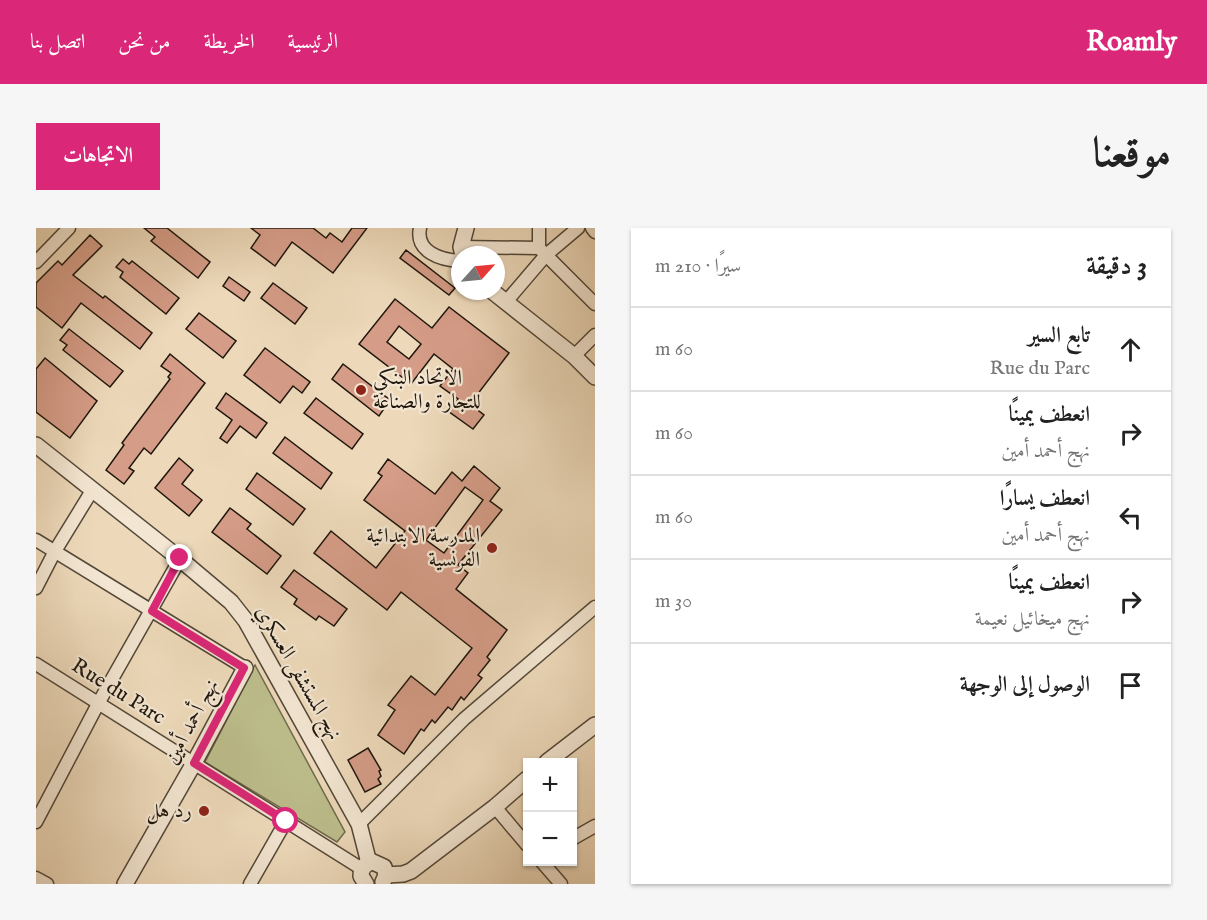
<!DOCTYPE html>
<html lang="ar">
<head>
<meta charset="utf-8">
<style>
	:root { --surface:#fff; --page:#f6f6f6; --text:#222; --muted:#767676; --line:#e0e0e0; --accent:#db2777 }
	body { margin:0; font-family:"IM FELL English",Amiri,serif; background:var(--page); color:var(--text); direction:rtl }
	.controls { position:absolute; right:18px; bottom:18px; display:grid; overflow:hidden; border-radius:0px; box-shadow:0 2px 4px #0004 }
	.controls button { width:54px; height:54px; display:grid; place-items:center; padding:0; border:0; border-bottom:2px solid var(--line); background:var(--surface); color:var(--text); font:30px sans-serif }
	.compass { position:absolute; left:415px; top:18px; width:54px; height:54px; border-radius:50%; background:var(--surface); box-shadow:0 2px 4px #0004; rotate:63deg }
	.stop { position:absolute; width:18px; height:18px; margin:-14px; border:4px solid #db2777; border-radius:50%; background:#fff }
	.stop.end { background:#db2777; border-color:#fff; box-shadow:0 2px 6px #0008 }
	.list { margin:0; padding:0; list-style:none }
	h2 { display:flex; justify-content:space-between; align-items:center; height:78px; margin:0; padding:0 24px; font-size:26px }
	h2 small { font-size:20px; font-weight:400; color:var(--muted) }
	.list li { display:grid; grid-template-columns:39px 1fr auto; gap:18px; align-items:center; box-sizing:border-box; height:84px; padding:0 24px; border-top:2px solid var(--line) }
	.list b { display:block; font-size:22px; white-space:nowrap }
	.list p { margin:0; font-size:20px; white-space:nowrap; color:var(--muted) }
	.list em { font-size:20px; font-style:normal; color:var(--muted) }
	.icon { flex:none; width:33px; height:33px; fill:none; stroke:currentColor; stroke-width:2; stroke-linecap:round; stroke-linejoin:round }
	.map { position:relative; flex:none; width:559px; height:656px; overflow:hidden; direction:ltr; border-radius:0px }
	header { display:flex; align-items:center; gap:36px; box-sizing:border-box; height:84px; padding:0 30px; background:var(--accent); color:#fff }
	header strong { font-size:28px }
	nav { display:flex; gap:33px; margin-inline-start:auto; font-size:21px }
	.intro { display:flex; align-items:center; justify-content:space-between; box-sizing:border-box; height:144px; padding:0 36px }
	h1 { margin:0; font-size:42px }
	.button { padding:15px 27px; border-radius:0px; background:var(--accent); color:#fff; font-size:21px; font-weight:700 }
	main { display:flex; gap:36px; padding:0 36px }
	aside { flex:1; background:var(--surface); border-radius:0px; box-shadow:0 2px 4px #0004 }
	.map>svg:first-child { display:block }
	.green { fill:#bdbe8c; stroke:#6e6a4c; stroke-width:1.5 }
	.building { fill:#d59c87; stroke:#1e160c; stroke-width:1.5; fill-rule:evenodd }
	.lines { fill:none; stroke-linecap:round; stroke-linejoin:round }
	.minor-casing { stroke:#524738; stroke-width:15 }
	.tertiary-casing { stroke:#524738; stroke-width:18 }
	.minor { stroke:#f3e6d2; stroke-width:12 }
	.tertiary { stroke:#f3e6d2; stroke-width:15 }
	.route { stroke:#db2777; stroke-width:8 }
	.poi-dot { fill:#8f2418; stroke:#f3e6d2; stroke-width:2 }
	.labels { text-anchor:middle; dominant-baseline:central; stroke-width:4.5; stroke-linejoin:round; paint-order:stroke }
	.poi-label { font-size:21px; fill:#1e160c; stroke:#f3e6d2; text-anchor:end }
	.street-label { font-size:21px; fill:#1e160c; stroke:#f3e6d2 }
</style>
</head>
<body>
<header>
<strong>Roamly</strong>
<nav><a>الرئيسية</a><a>الخريطة</a><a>من نحن</a><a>اتصل بنا</a></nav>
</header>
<div class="intro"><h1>موقعنا</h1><a class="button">الاتجاهات</a></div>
<main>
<aside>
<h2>3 دقيقة<small>سيرًا · 210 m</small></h2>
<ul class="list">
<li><svg class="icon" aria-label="ahead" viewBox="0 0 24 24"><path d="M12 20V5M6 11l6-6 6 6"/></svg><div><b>تابع السير</b><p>Rue du Parc</p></div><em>60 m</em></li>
<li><svg class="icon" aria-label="right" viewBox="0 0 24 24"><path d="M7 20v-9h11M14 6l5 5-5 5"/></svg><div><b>انعطف يمينًا</b><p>نهج أحمد أمين</p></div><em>60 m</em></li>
<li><svg class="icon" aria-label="left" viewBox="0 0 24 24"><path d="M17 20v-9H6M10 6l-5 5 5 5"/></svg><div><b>انعطف يسارًا</b><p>نهج أحمد أمين</p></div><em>60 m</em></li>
<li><svg class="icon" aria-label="right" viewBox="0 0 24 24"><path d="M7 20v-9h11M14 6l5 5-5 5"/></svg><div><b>انعطف يمينًا</b><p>نهج ميخائيل نعيمة</p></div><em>30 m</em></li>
<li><svg class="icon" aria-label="arrive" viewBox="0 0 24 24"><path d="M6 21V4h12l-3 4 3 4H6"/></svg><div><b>الوصول إلى الوجهة</b></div></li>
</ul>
</aside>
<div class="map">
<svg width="559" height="656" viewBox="0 0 559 656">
	<rect width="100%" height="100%" fill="#edd9ba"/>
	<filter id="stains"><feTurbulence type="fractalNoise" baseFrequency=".00333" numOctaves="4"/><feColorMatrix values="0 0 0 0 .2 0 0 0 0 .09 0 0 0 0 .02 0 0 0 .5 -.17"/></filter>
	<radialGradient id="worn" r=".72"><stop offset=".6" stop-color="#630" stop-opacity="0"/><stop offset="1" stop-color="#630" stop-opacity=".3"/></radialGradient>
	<polygon class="green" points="219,437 309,604 301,614 169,534"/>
	<g class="building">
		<polygon points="108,0 131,0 174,34 162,50 115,13 119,9"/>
		<polygon points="215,0 277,0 290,10 294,5 306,14 316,0 331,0 297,45 256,14 239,38 215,20 224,7"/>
		<polygon points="54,7 66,18 37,47 67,70 69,68 116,105 104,121 45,75 26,100 0,79 0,55 22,33 26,37"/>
		<polygon points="370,22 419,60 413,67 364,30"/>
		<polygon points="87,31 93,36 96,33 143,70 130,86 84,49 87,44 80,39"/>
		<polygon points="193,49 214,64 208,73 187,58"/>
		<polygon points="237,55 271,80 259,96 225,70"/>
		<path d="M359,71L396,100L413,79L473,125L434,176L448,187L437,201L412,183L422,171L404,158L417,141L398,126L375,156L323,116ZM363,98L385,116L373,131L351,114Z"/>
		<polygon points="163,85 200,113 187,130 150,101"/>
		<polygon points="33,101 87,143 74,159 27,122 31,117 24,112"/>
		<polygon points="229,120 274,154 266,165 257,158 244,175 208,147"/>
		<polygon points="134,126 169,155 115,226 108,220 93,240 98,243 88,256 70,242 88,217 86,215 134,151 132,149 135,145 125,138"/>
		<polygon points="9,130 61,173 34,210 0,184 0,141"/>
		<polygon points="307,136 354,172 343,188 296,151"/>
		<polygon points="190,165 231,195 220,210 204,198 191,215 184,210 196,192 180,180"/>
		<polygon points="280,170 327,206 316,221 268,185"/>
		<polygon points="249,209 296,245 285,261 237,225"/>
		<polygon points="143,230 157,242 146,256 166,272 153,288 119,260"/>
		<path d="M352,231L399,266L416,244L426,253L438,238L464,260L454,273L466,282L422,337L432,345L420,361L471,402L451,429L454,432L442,447L446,450L428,472L425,469L416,482L412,479L399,495L396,492L388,503L385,501L368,526L342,507L359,482L352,477L375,448L399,467L436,420L365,364L351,382L278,325L295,303L340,340L369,303L328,272L346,248L342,245ZM429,259L447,272L408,325L390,312Z"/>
		<polygon points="221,245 269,281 257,297 210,261"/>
		<polygon points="194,280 215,296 211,301 245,328 231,346 176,304"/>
		<polygon points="258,342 311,381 298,398 283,388 280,392 258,376 261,371 245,359"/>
		<polygon points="332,520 345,542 343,543 345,548 342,551 345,556 329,564 312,532"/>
	</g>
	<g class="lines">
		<defs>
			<g id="minor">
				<path d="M384,0C379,24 405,32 424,33"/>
				<polyline points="503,0 503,20 559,76"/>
				<polyline points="556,0 559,4"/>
				<polyline points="425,19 503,20"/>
				<polyline points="0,34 33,0"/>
				<polyline points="469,75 510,27 542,0"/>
				<polyline points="538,128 559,107"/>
				<polyline points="0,312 209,440"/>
				<polyline points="0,360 19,323 57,261"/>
				<polyline points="0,436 326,641"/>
				<polyline points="459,579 491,617"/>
				<polyline points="0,594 63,474 144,331"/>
				<polyline points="323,596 428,491 559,379"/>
				<polyline points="536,611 559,598"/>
				<polyline points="506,634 525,656"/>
				<polyline points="0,650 11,656"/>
				<polyline points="214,656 250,593"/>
			</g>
			<g id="tertiary">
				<polyline points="427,27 425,19 430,0"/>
				<polyline points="456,63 538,128 559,149"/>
				<polyline points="0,217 144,331 195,374 210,393 323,596 333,635"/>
				<polyline points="511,534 559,497"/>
				<polyline points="350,647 367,646 375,643 459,579 491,551"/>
				<polyline points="89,656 158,535 209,440"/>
				<path d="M330,656L325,648C325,640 329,635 337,634L348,639L350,647L347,654"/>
			</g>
		</defs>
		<use href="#minor" class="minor-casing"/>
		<use href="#tertiary" class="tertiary-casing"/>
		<use href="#minor" class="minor"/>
		<use href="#tertiary" class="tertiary"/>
	</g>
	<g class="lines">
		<polyline class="route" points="144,330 116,383 208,440 158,535 250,593"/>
	</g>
	<g class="poi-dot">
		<circle cx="325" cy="162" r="6"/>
		<circle cx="456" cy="320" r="6"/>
		<circle cx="168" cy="583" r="6"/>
	</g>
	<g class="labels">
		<g class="poi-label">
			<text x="337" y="150" text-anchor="start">الاتحاد البنكي<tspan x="337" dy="24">للتجارة والصناعة</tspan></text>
			<text x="444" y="308">المدرسة الابتدائية<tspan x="444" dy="24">الفرنسية</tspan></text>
			<text x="156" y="583">رد هل</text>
		</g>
		<g class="street-label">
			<text transform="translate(262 445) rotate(60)">نهج المستشفى العسكري</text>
			<text transform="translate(82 464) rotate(32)">Rue du Parc</text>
			<text transform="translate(156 494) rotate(-62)">نهج أحمد أمين</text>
		</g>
	</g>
	<rect width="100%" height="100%" filter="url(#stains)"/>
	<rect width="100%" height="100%" fill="url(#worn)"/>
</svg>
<div class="controls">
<button>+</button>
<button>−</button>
</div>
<svg class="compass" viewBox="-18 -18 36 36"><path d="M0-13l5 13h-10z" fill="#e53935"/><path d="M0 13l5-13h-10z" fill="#767676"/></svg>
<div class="stop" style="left:250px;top:593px"></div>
<div class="stop end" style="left:144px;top:330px"></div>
</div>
</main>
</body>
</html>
